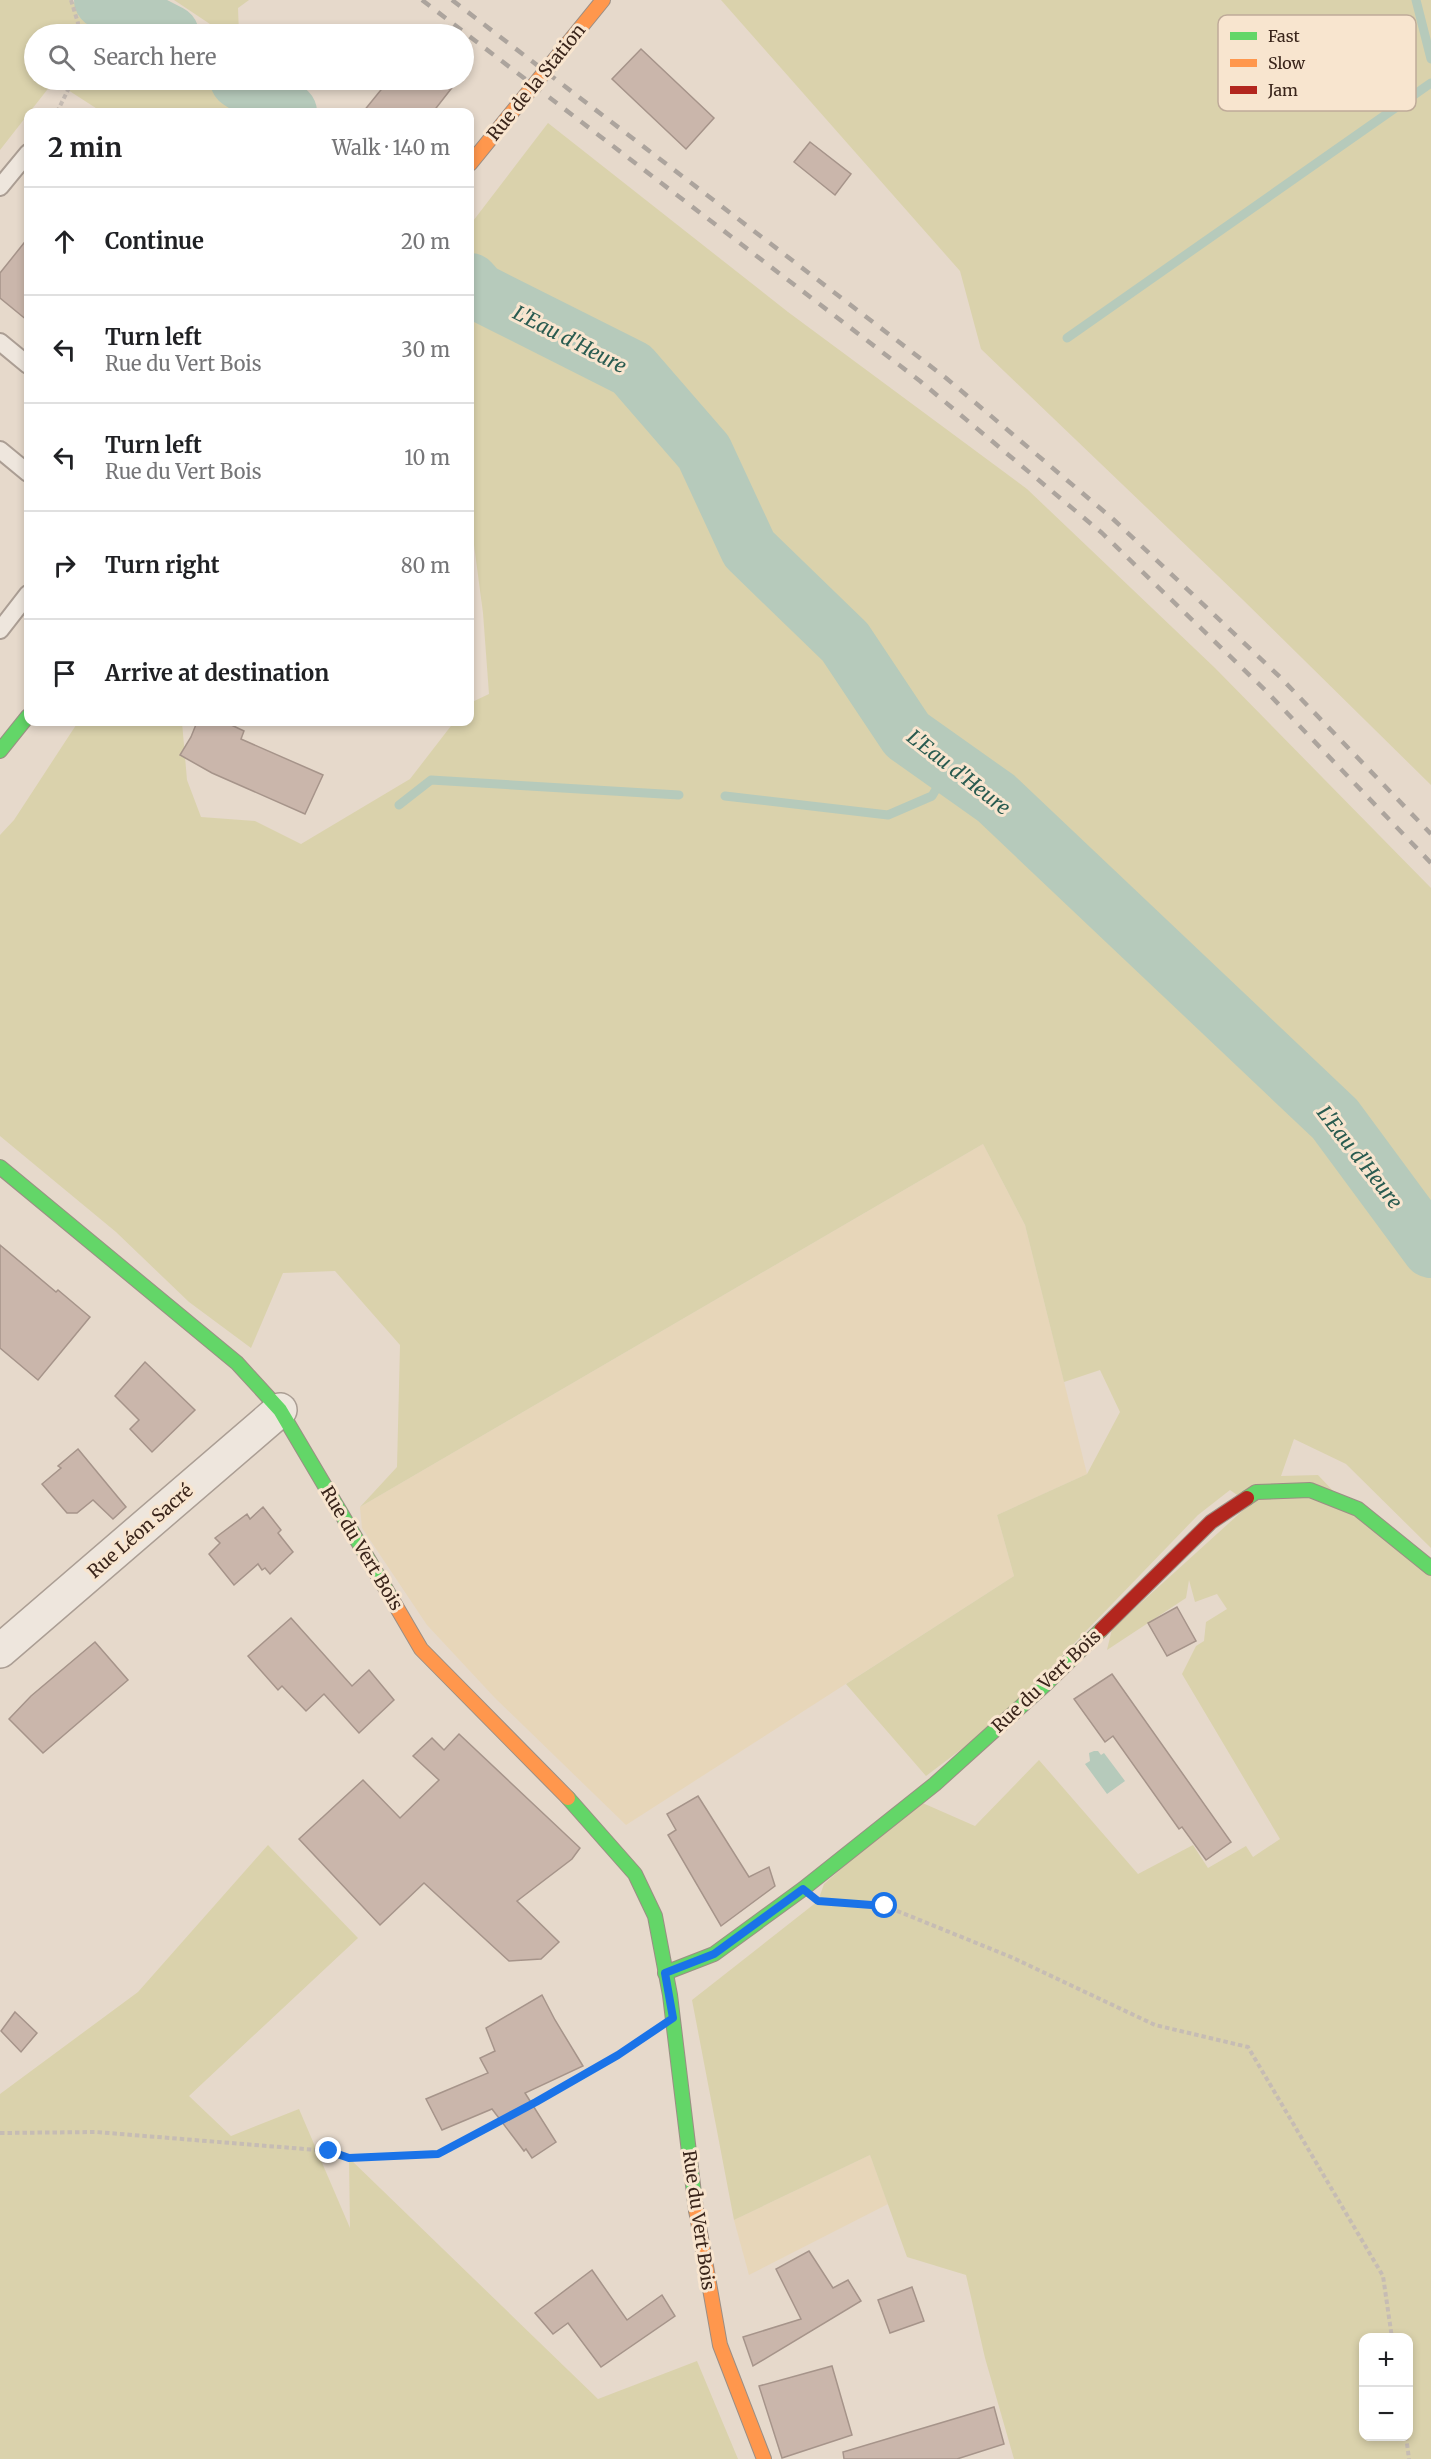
<!DOCTYPE html>
<html lang="en">
<head>
<meta charset="utf-8">
<style>
	:root { --surface:#fff; --page:#f2f2f2; --text:#202124; --muted:#757577; --line:#e0e0e0 }
	body { margin:0; font-family:Merriweather,serif; background:var(--page); color:var(--text) }
	.controls { position:absolute; right:18px; bottom:18px; display:grid; overflow:hidden; border-radius:12px; box-shadow:0 3px 9px #0003 }
	.controls button { width:54px; height:54px; display:grid; place-items:center; padding:0; border:0; border-bottom:2px solid var(--line); background:var(--surface); color:var(--text); font:30px sans-serif }
	.stop { position:absolute; width:18px; height:18px; margin:-14px; border:4px solid #1a73e8; border-radius:50%; background:#fff }
	.stop.end { background:#1a73e8; border-color:#fff; box-shadow:0 2px 6px #0008 }
	.list { margin:0; padding:0; list-style:none }
	h2 { display:flex; justify-content:space-between; align-items:center; height:78px; margin:0; padding:0 24px; font-size:26px }
	h2 small { font-size:20px; font-weight:400; color:var(--muted) }
	.list li { display:grid; grid-template-columns:39px 1fr auto; gap:18px; align-items:center; box-sizing:border-box; height:108px; padding:0 24px; border-top:2px solid var(--line) }
	.list b { display:block; font-size:22px; white-space:nowrap }
	.list p { margin:0; font-size:20px; white-space:nowrap; color:var(--muted) }
	.list em { font-size:20px; font-style:normal; color:var(--muted) }
	.icon { flex:none; width:33px; height:33px; fill:none; stroke:currentColor; stroke-width:2; stroke-linecap:round; stroke-linejoin:round }
	.map { position:relative; flex:none; width:1431px; height:2459px; overflow:hidden }
	.search { position:absolute; background:var(--surface); box-shadow:0 3px 9px #0003; left:24px; top:24px; width:450px; height:66px; display:flex; align-items:center; gap:15px; box-sizing:border-box; padding:0 21px; border-radius:33px; color:var(--muted); font-size:22px }
	.panel { position:absolute; background:var(--surface); box-shadow:0 3px 9px #0003; left:24px; top:108px; width:450px; height:618px; border-radius:12px }
	.map>svg:first-child { display:block }
	.farmland { fill:#e7d6b9 }
	.green { fill:#dad2ac; fill-rule:evenodd }
	.water { fill:#b6cabb }
	.lines { fill:none; stroke-linecap:round; stroke-linejoin:round }
	.stream { stroke:#b6cabb; stroke-width:9 }
	.river { stroke:#b6cabb; stroke-width:58 }
	.building { fill:#cab6ab; stroke:#a6948a; stroke-width:1.5 }
	.lane-casing { stroke:#ab9e94; stroke-width:20 }
	.street-casing { stroke:#ab9e94; stroke-width:36 }
	.fast-casing { stroke:#9b8e84; stroke-width:16 }
	.slow-casing { stroke:#9b8e84; stroke-width:16 }
	.jam-casing { stroke:#9b8e84; stroke-width:16 }
	.path { stroke:#c6bcb4; stroke-width:4; stroke-dasharray:4.5 3; stroke-linecap:butt }
	.lane { stroke:#eee6dd; stroke-width:16 }
	.street { stroke:#eee6dd; stroke-width:33 }
	.fast { stroke:#63d668; stroke-width:14 }
	.slow { stroke:#ff974d; stroke-width:14 }
	.jam { stroke:#b3261e; stroke-width:14 }
	.rail { stroke:#aca49d; stroke-width:4.5; stroke-dasharray:10 10; stroke-linecap:butt }
	.route { stroke:#1a73e8; stroke-width:8 }
	.labels { text-anchor:middle; dominant-baseline:central; stroke-width:6; stroke-linejoin:round; paint-order:stroke }
	.street-label { font-size:18px; fill:#3a251b; stroke:#f8e5cf }
	.water-label { font-size:20px; font-style:italic; fill:#295b50; stroke:#f8e5cf }
	.key { fill:#f8e5cf; stroke:#bfab99; stroke-width:1.5 }
	.key-label { font-size:16px; fill:#3a251b }
</style>
</head>
<body>
<div class="map">
<svg width="1431" height="2459" viewBox="0 0 1431 2459">
	<rect width="100%" height="100%" fill="#e6d9cb"/>
	<g class="farmland">
		<polygon points="983,1144 1025,1225 1087,1474 997,1515 1014,1576 626,1825 495,1698 427,1625 362,1528 360,1507"/>
		<polygon points="870,2155 888,2204 749,2275 734,2220"/>
	</g>
	<g class="green">
		<polygon points="0,0 69,0 147,34 34,34 34,80 230,80 263,112 102,112 54,81 0,150"/>
		<polygon points="174,0 249,0 238,8 239,34 225,34"/>
		<polygon points="721,0 1431,0 1431,785 1241,598 981,349 960,271"/>
		<path d="M548,123L788,312L1027,489L1215,668L1431,888V1548L1346,1464L1294,1439L1281,1476L1318,1475L1355,1514L1431,1575V2459H1014L985,2358L966,2275L907,2257L870,2155L734,2220L692,2000L818,1901L824,1884L918,1801L975,1826L1039,1760L1138,1874L1193,1845L1208,1868L1246,1846L1253,1857L1280,1839L1182,1674L1196,1646L1204,1641L1206,1622L1227,1609L1217,1594L1195,1602L1189,1580L1186,1598L1107,1650L1112,1629L1250,1504L1230,1490L1198,1515L1000,1720L926,1776L846,1684L1014,1576L997,1515L1087,1474L1120,1412L1100,1370L1064,1382L1025,1225L983,1144L360,1507L397,1467L400,1345L335,1271L283,1273L251,1348L189,1302L116,1232L0,1136V835L14,820L78,722H182L187,780L201,817L255,821L301,844L410,779L454,722H470V703L489,694L483,613L474,545L470,547V225ZM1364,2338H1408V2436H1364Z"/>
		<polygon points="268,1845 358,1938 189,2096 231,2136 299,2109 350,2228 349,2158 598,2399 697,2361 738,2459 0,2459 0,2094 138,1992"/>
	</g>
	<polygon class="water" points="1094,1751 1098,1751 1101,1755 1104,1753 1125,1781 1107,1794 1085,1764 1090,1761 1089,1753"/>
	<g class="lines">
		<g class="stream">
			<polyline points="1416,0 1431,59"/>
			<polyline points="1067,338 1431,83"/>
			<polyline points="725,796 888,815 932,796 950,766"/>
			<polyline points="399,805 431,780 679,795"/>
		</g>
		<g class="river">
			<polyline points="103,0 170,34"/>
			<polyline points="239,80 288,112"/>
			<polyline points="470,282 479,292 632,369 704,452 749,549 845,642 907,735 996,798 1335,1119 1431,1249"/>
		</g>
	</g>
	<g class="building">
		<polygon points="641,49 714,118 686,149 612,79"/>
		<polygon points="389,80 458,80 433,112 363,112"/>
		<polygon points="810,142 851,174 835,195 794,162"/>
		<polygon points="28,238 28,321 0,298 0,273"/>
		<polygon points="197,722 225,722 244,731 241,739 323,775 305,814 212,773 180,755 191,737"/>
		<polygon points="0,1245 56,1292 58,1290 90,1317 38,1380 0,1348"/>
		<polygon points="145,1362 195,1410 152,1452 130,1429 139,1420 115,1396"/>
		<polygon points="78,1449 126,1507 113,1519 93,1500 77,1513 67,1513 42,1484 61,1468 58,1466"/>
		<polygon points="263,1507 281,1530 278,1533 293,1552 270,1574 265,1568 262,1570 258,1564 234,1585 209,1554 220,1543 215,1538 247,1514 250,1519"/>
		<polygon points="1177,1607 1196,1641 1167,1656 1148,1623"/>
		<polygon points="291,1618 352,1686 369,1670 394,1700 359,1733 324,1694 306,1711 282,1686 278,1690 248,1656"/>
		<polygon points="95,1642 128,1680 43,1753 9,1719 31,1696"/>
		<polygon points="1112,1674 1231,1842 1206,1860 1182,1827 1179,1829 1113,1736 1105,1742 1074,1699"/>
		<polygon points="459,1734 580,1848 572,1859 517,1901 559,1942 541,1959 509,1961 424,1883 380,1925 299,1839 363,1780 400,1818 439,1780 413,1756 432,1738 444,1750"/>
		<polygon points="698,1796 749,1877 769,1867 775,1886 721,1926 668,1835 676,1830 667,1814"/>
		<polygon points="542,1995 555,2020 583,2066 525,2093 556,2142 532,2158 526,2149 524,2151 492,2109 442,2130 426,2099 488,2073 480,2058 495,2051 486,2028"/>
		<polygon points="15,2012 37,2033 21,2052 1,2031"/>
		<polygon points="809,2251 833,2288 848,2280 861,2301 753,2366 743,2337 801,2319 776,2269"/>
		<polygon points="592,2270 627,2320 662,2295 675,2316 601,2367 568,2323 553,2334 535,2313"/>
		<polygon points="912,2287 924,2321 890,2333 878,2300"/>
		<polygon points="832,2366 852,2435 782,2458 759,2386"/>
		<polygon points="994,2407 1004,2444 957,2459 844,2459 843,2452"/>
	</g>
	<g class="lines">
		<defs>
			<g id="lane">
				<polyline points="0,187 28,153"/>
				<polyline points="0,342 28,365"/>
				<polyline points="0,450 28,473"/>
				<polyline points="0,630 28,594"/>
			</g>
			<polyline id="street" points="0,1651 280,1410"/>
			<g id="fast">
				<polyline points="0,751 28,716"/>
				<polyline points="0,1167 237,1363 280,1410 393,1601"/>
				<polyline points="1247,1498 1256,1492 1310,1490 1358,1509 1431,1568"/>
				<polyline points="568,1798 635,1874 655,1916 670,1995 696,2210"/>
				<polyline points="665,1973 714,1954 803,1889 935,1784 1047,1683 1101,1630"/>
			</g>
			<g id="slow">
				<polyline points="470,164 603,0"/>
				<polyline points="393,1601 421,1649 568,1798"/>
				<polyline points="696,2210 720,2345 764,2459"/>
			</g>
			<polyline id="jam" points="1101,1630 1211,1522 1247,1498"/>
		</defs>
		<use href="#lane" class="lane-casing"/>
		<use href="#street" class="street-casing"/>
		<use href="#fast" class="fast-casing"/>
		<use href="#slow" class="slow-casing"/>
		<use href="#jam" class="jam-casing"/>
		<g class="path">
			<polyline points="71,0 78,23 77,34"/>
			<polyline points="57,112 73,80"/>
			<polyline points="838,1903 885,1906 1011,1957 1155,2025 1248,2047 1383,2276 1392,2338"/>
			<polyline points="0,2133 96,2132 329,2151 349,2158 438,2154 536,2102 619,2055 642,2038"/>
			<polyline points="1406,2436 1409,2459"/>
		</g>
		<use href="#lane" class="lane"/>
		<use href="#street" class="street"/>
		<use href="#fast" class="fast"/>
		<use href="#slow" class="slow"/>
		<use href="#jam" class="jam"/>
		<g class="rail">
			<polyline points="422,0 920,381 1102,533 1265,690 1431,863"/>
			<polyline points="452,0 946,378 1113,519 1280,677 1431,834"/>
		</g>
	</g>
	<g class="lines">
		<polyline class="route" points="329,2151 349,2158 438,2154 536,2102 618,2055 673,2018 665,1973 714,1954 803,1889 818,1901 885,1906"/>
	</g>
	<g class="labels">
		<g class="street-label">
			<text transform="translate(536 82) rotate(-51)">Rue de la Station</text>
			<text transform="translate(140 1531) rotate(-41)">Rue Léon Sacré</text>
			<text transform="translate(362 1548) rotate(59)">Rue du Vert Bois</text>
			<text transform="translate(1046 1681) rotate(-43)">Rue du Vert Bois</text>
			<text transform="translate(699 2220) rotate(82)">Rue du Vert Bois</text>
		</g>
		<g class="water-label">
			<text transform="translate(570 339) rotate(27)">L'Eau d'Heure</text>
			<text transform="translate(959 772) rotate(38)">L'Eau d'Heure</text>
			<text transform="translate(1360 1157) rotate(52)">L'Eau d'Heure</text>
		</g>
	</g>
	<rect x="1218" y="15" width="198" height="96" rx="9" class="key"/>
	<rect x="1230" y="32" width="27" height="8" fill="#63d668"/>
	<rect x="1230" y="59" width="27" height="8" fill="#ff974d"/>
	<rect x="1230" y="86" width="27" height="8" fill="#b3261e"/>
	<g class="key-label">
		<text x="1268" y="42">Fast</text>
		<text x="1268" y="69">Slow</text>
		<text x="1268" y="96">Jam</text>
	</g>
</svg>
<div class="controls">
<button>+</button>
<button>−</button>
</div>
<div class="stop" style="left:885px;top:1906px"></div>
<div class="stop end" style="left:329px;top:2151px"></div>
<div class="search"><svg class="icon" aria-label="search" viewBox="0 0 24 24"><circle cx="10" cy="10" r="6"/><path d="M15 15l6 6"/></svg>Search here</div>
<section class="panel">
<h2>2 min<small>Walk · 140 m</small></h2>
<ul class="list">
<li><svg class="icon" aria-label="ahead" viewBox="0 0 24 24"><path d="M12 20V5M6 11l6-6 6 6"/></svg><div><b>Continue</b></div><em>20 m</em></li>
<li><svg class="icon" aria-label="left" viewBox="0 0 24 24"><path d="M17 20v-9H6M10 6l-5 5 5 5"/></svg><div><b>Turn left</b><p>Rue du Vert Bois</p></div><em>30 m</em></li>
<li><svg class="icon" aria-label="left" viewBox="0 0 24 24"><path d="M17 20v-9H6M10 6l-5 5 5 5"/></svg><div><b>Turn left</b><p>Rue du Vert Bois</p></div><em>10 m</em></li>
<li><svg class="icon" aria-label="right" viewBox="0 0 24 24"><path d="M7 20v-9h11M14 6l5 5-5 5"/></svg><div><b>Turn right</b></div><em>80 m</em></li>
<li><svg class="icon" aria-label="arrive" viewBox="0 0 24 24"><path d="M6 21V4h12l-3 4 3 4H6"/></svg><div><b>Arrive at destination</b></div></li>
</ul>
</section>
</div>
</body>
</html>
